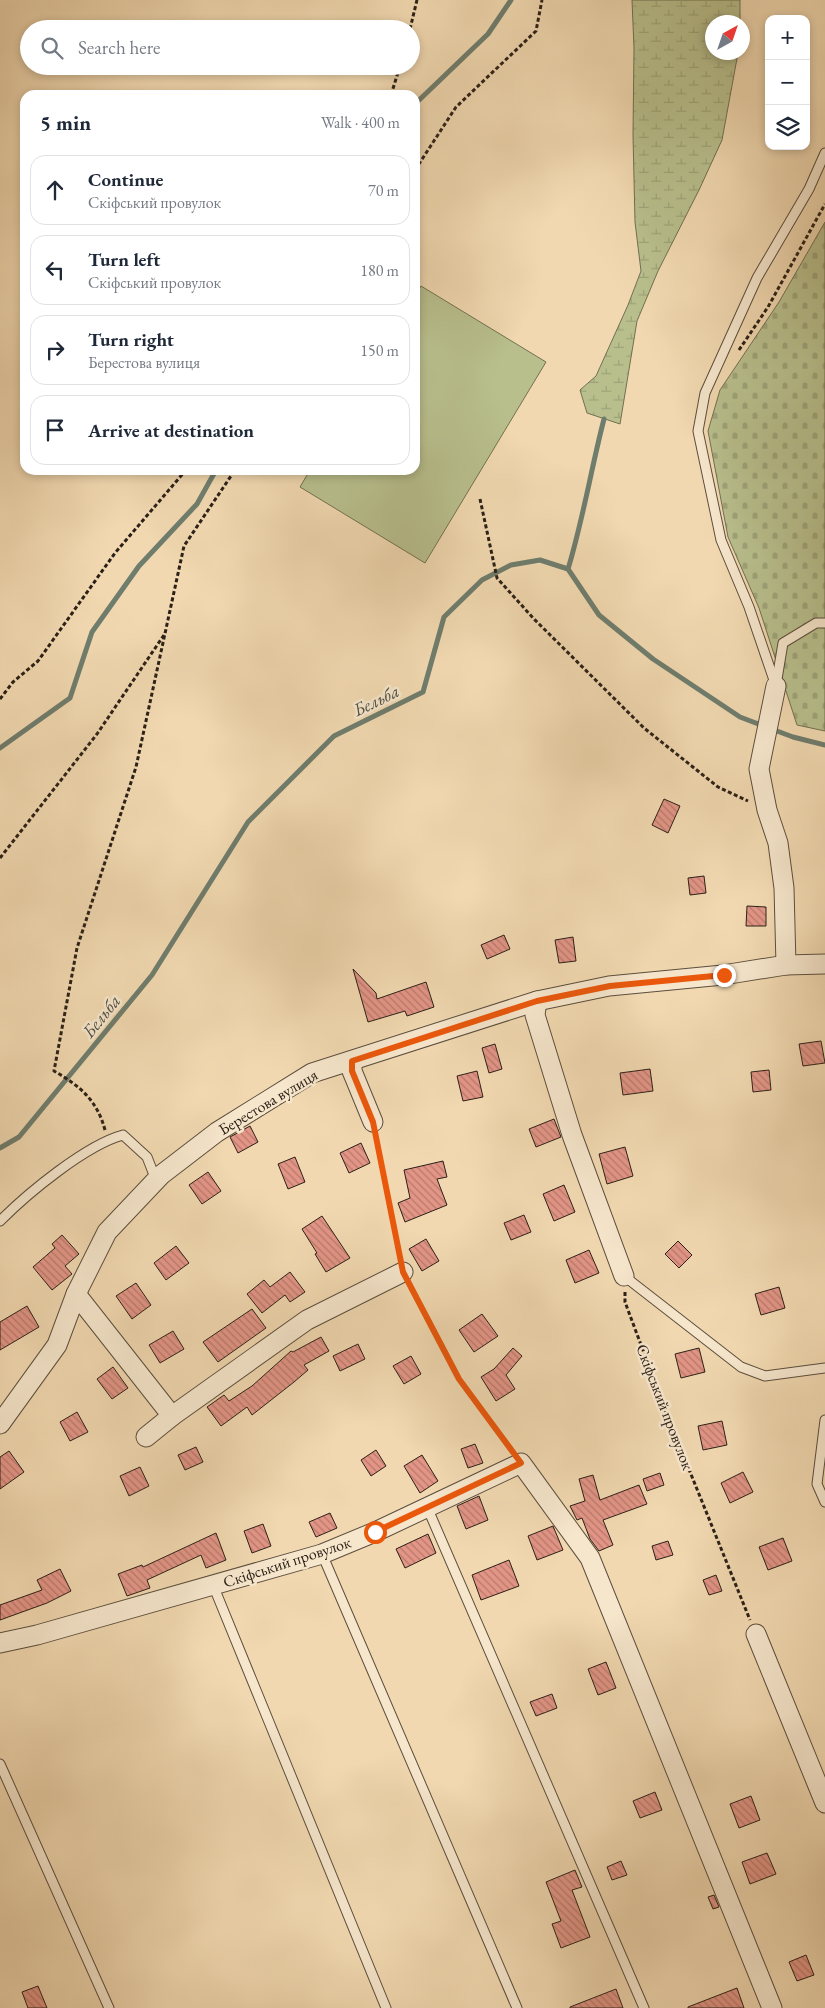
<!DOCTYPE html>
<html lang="en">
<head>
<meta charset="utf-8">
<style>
	:root { --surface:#fff; --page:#f6f6f7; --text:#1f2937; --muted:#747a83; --line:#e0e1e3 }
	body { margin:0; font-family:"EB Garamond",serif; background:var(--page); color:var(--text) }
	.controls { position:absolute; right:15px; top:15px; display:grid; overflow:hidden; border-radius:10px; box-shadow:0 2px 8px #0003 }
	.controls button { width:45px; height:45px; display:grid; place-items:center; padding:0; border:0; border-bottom:1px solid var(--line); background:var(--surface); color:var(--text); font:25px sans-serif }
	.compass { position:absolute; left:705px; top:15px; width:45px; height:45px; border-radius:50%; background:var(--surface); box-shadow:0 2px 8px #0003; rotate:40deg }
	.stop { position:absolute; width:15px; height:15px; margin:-11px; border:4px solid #ea580c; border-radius:50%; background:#fff }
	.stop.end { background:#ea580c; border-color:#fff; box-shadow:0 1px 5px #0008 }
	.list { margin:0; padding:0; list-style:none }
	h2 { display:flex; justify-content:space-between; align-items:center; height:65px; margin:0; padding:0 20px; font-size:21px }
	h2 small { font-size:16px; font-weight:400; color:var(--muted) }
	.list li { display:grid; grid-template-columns:32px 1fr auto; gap:15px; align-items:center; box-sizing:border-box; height:70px; margin:0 10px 10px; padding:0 10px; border:1px solid var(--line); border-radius:15px }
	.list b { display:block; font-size:19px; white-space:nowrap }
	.list p { margin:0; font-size:16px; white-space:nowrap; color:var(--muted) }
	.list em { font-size:16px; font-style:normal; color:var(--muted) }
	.icon { flex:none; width:28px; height:28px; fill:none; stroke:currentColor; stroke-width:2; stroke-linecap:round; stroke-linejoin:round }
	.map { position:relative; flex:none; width:825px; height:2008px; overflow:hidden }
	.search { position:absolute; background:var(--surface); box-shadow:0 2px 8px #0003; left:20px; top:20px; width:400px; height:55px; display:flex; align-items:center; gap:12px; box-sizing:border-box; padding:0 18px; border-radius:28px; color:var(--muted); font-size:19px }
	.panel { position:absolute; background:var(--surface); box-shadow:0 2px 8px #0003; left:20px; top:90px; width:400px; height:385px; border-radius:15px }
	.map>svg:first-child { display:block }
	.green { fill:#b8bf8d; stroke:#727052 }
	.wetland { fill:url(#wetland-marsh); stroke:#727052 }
	.cemetery { fill:url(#cemetery-stones); stroke:#727052 }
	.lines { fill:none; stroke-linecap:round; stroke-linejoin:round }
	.stream { stroke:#6f7d6d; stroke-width:5 }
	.building { fill:url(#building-back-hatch); stroke:#2b2017 }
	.lane-casing { stroke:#5c4e3d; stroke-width:11 }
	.street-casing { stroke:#5c4e3d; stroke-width:21 }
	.path { stroke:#2b2017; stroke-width:3; stroke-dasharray:4 2.5; stroke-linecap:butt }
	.lane { stroke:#f6e6cc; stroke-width:9 }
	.street { stroke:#f6e6cc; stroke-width:19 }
	.route { stroke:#ea580c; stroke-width:6 }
	.labels { text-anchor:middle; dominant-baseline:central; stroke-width:5; stroke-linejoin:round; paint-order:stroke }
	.street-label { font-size:16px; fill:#2b2017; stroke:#f6e6cc }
	.water-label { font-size:18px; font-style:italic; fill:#4d4e42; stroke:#f6e6cc }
</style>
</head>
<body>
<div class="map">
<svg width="825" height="2008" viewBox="0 0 825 2008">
	<defs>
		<pattern id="wetland-marsh" width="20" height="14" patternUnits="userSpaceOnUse" patternTransform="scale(1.25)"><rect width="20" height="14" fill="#b8bf8d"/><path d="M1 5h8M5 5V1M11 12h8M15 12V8" fill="none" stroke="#9ea479"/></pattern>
		<pattern id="cemetery-stones" width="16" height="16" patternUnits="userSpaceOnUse" patternTransform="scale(1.25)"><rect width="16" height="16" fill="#b8bf8d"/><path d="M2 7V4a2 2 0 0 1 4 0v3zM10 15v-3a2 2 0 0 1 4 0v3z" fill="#9ea479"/></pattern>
		<pattern id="building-back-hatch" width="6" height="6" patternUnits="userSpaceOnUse" patternTransform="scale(1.25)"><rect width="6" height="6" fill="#e39586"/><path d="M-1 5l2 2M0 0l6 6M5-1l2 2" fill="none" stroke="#b8796d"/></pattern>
	</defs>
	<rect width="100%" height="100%" fill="#f1d8b0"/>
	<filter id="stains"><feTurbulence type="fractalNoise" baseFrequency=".004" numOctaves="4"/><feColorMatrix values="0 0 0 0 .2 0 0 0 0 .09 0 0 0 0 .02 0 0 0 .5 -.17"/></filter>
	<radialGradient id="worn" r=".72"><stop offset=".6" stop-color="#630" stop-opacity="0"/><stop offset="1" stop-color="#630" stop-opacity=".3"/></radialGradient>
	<polygon class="green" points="421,286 546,362 425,563 300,487 310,470 415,470 415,296"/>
	<polygon class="wetland" points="632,0 740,0 740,22 712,22 712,52 738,53 722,140 699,190 658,271 637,321 620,424 587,413 580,390 596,376 628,305 641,271 635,222 633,135 634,48"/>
	<polygon class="cemetery" points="825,222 825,731 797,725 759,608 728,537 708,431 720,390 779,302"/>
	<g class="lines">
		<g class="stream">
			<polyline points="415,104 488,34 511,0"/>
			<path d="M568,569C583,520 591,469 604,419"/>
			<polyline points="0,748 70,698 92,632 139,566 197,504 216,470"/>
			<polyline points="0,1148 19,1137 152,975 248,822 334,736 423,692 444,617 482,580 511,565 540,560 568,569 599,615 653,659 740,717 793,737 825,745"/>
		</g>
	</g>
	<g class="building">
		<polygon points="664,799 680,806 668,833 652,825"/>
		<polygon points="704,876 706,893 690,895 688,878"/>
		<polygon points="747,906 766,907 766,926 746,926"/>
		<polygon points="504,935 510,949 487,959 481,945"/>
		<polygon points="573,937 576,961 559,963 555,940"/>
		<polygon points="353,969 376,993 377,999 426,982 434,1007 407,1016 405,1011 368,1022"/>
		<polygon points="821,1041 825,1063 803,1066 799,1044"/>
		<polygon points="495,1044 502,1069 489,1073 482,1048"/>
		<polygon points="650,1069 653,1091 623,1095 620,1073"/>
		<polygon points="769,1070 771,1090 753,1092 751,1072"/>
		<polygon points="477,1071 483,1097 463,1101 457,1076"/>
		<polygon points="554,1119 561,1137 536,1147 529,1129"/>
		<polygon points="250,1126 258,1142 238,1153 230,1137"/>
		<polygon points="361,1143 370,1163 349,1173 340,1153"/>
		<polygon points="625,1147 633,1176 607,1184 599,1154"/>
		<polygon points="295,1157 305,1182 288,1189 278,1164"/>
		<polygon points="443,1161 447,1177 437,1179 447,1205 405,1222 398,1203 410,1198 404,1170"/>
		<polygon points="208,1172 221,1191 202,1204 189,1185"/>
		<polygon points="564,1185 575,1212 554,1221 543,1194"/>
		<polygon points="524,1215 531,1232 511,1240 504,1223"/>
		<polygon points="322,1216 350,1258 326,1272 315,1254 317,1253 302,1229"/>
		<polygon points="62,1235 79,1254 65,1266 72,1274 52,1290 33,1267 55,1248 52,1244"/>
		<polygon points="426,1239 439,1261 422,1271 409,1249"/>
		<polygon points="678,1241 692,1255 679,1268 665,1254"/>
		<polygon points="176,1246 189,1263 166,1280 154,1263"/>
		<polygon points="589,1250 599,1273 575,1283 566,1260"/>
		<polygon points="290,1272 305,1292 290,1302 285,1295 262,1313 247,1294 264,1280 270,1287"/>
		<polygon points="136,1283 151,1305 132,1319 116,1296"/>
		<polygon points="779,1287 785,1308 761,1315 755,1294"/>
		<polygon points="27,1306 39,1327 0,1350 0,1322"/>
		<polygon points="252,1309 266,1328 218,1362 203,1342"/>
		<polygon points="482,1314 498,1336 474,1352 459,1330"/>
		<polygon points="173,1331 184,1349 160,1363 149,1345"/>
		<polygon points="321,1337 329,1351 304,1365 308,1370 294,1382 252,1415 247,1407 221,1426 207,1407 224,1395 229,1401 252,1386 291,1351 293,1352"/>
		<polygon points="358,1344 365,1359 340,1371 333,1356"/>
		<polygon points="513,1348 522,1356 506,1375 515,1389 496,1401 481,1377 494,1369"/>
		<polygon points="699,1348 705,1372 681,1378 675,1354"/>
		<polygon points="411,1356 421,1374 404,1384 393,1366"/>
		<polygon points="113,1367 128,1388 112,1399 97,1379"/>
		<polygon points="77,1412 88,1432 70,1441 60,1422"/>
		<polygon points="722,1421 727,1445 703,1450 698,1426"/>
		<polygon points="475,1444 483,1463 468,1468 461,1449"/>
		<polygon points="196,1447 203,1462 185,1470 178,1455"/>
		<polygon points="376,1450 386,1466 371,1476 361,1460"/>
		<polygon points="9,1451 24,1472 0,1489 0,1457"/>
		<polygon points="422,1455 438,1481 420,1493 404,1466"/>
		<polygon points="140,1467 149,1486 129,1496 120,1476"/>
		<polygon points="743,1472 753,1492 730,1503 721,1483"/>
		<polygon points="660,1473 664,1485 647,1491 643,1479"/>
		<polygon points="593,1475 600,1500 639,1485 647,1504 603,1520 613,1545 599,1551 590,1539 582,1518 577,1520 570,1506 585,1501 579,1479"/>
		<polygon points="479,1496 488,1520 466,1529 457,1506"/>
		<polygon points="330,1513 337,1528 316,1537 309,1522"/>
		<polygon points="263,1524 271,1546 252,1553 244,1531"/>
		<polygon points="553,1526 563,1550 537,1560 528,1536"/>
		<polygon points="216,1533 226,1560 206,1568 201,1555 147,1580 150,1588 127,1596 118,1574 142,1565 143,1567"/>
		<polygon points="428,1534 436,1553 405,1568 396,1549"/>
		<polygon points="783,1538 792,1561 768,1570 759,1547"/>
		<polygon points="668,1541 673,1555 656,1560 652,1546"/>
		<polygon points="509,1560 519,1586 481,1600 472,1575"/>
		<polygon points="60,1569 71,1591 47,1603 0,1620 0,1605 42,1590 37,1580"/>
		<polygon points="716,1575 722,1591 709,1595 703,1580"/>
		<polygon points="606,1662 616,1688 598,1695 588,1669"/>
		<polygon points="552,1694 557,1708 536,1716 530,1702"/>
		<polygon points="655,1792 662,1810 640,1818 633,1801"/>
		<polygon points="751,1796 760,1820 739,1828 730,1804"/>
		<polygon points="767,1853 776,1874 750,1884 742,1862"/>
		<polygon points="621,1861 627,1875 612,1880 607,1867"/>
		<polygon points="575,1870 582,1887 572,1890 590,1937 561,1948 552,1924 561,1921 546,1882"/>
		<polygon points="714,1895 719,1907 713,1909 708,1897"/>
		<polygon points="806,1955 814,1975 797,1981 789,1962"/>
		<polygon points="38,1986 47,2008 28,2008 22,1992"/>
		<polygon points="737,1988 744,2008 688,2008 688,2007"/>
		<polygon points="616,1989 623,2008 570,2008 570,2007"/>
	</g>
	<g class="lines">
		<defs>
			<g id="lane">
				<polyline points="776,685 783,643 816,623 825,623"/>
				<polyline points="776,686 749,607 721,540 698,431 705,393 757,278 809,189 825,153"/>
				<path d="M0,1221C28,1193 86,1145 123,1135L147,1157L156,1180"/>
				<polyline points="624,1276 741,1367 765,1376 825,1368"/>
				<polyline points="825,1420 817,1484 825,1502"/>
				<polyline points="427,1507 644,2008"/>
				<polyline points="322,1554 517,2008"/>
				<polyline points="213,1585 386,2008"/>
				<polyline points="0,1764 109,2008"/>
			</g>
			<g id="street">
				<polyline points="776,686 759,769 767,810 778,843 784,888 786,965"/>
				<polyline points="537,1001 535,1015 572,1135 624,1276"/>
				<polyline points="352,1061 352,1071 373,1122"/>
				<polyline points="76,1294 172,1416"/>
				<polyline points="0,1424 57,1345 76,1294 107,1232 161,1175 217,1132 312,1073 537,1001 609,986 723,975 786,965 825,964"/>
				<polyline points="146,1437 172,1416 307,1320 403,1272"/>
				<polyline points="756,1634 825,1803"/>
				<polyline points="0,1643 37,1635 322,1554 375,1532 521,1463 590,1558 772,2008"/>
			</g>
		</defs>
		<use href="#lane" class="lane-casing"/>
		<use href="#street" class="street-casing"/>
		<g class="path">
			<polyline points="410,29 417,0"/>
			<polyline points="391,95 400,66"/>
			<polyline points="415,170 456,107 536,31 542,0"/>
			<polyline points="739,350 768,307 825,204"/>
			<polyline points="480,499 497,578 534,619 644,728 718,787 748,801"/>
			<polyline points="0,699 13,682 38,661 115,553 186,470"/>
			<polyline points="0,858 97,734 164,635"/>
			<path d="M105,1130C97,1100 80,1086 54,1071L77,948L136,767L184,546L235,470"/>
			<polyline points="376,1138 400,1257"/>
			<polyline points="410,1286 459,1379 511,1451"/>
			<polyline points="625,1292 625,1302 669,1420 750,1620"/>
		</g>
		<use href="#lane" class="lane"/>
		<use href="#street" class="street"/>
	</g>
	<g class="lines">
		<polyline class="route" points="375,1532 521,1463 459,1379 403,1272 373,1122 352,1071 352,1061 537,1001 610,986 724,975"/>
	</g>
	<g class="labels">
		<g class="street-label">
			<text transform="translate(268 1102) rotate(-31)">Берестова вулиця</text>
			<text transform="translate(665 1407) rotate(69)">Скіфський провулок</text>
			<text transform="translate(287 1562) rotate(-18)">Скіфський провулок</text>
		</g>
		<g class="water-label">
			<text transform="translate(376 700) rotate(-26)">Бельба</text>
			<text transform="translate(101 1016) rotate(-51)">Бельба</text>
		</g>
	</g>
	<rect width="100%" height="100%" filter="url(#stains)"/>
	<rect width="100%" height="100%" fill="url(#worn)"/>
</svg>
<div class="controls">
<button>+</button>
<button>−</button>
<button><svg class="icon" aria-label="layers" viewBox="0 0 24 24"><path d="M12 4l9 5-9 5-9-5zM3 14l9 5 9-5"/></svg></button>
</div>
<svg class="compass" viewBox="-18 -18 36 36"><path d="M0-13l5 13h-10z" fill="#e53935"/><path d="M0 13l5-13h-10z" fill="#747a83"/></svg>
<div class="stop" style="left:375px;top:1532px"></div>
<div class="stop end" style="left:724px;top:975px"></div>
<div class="search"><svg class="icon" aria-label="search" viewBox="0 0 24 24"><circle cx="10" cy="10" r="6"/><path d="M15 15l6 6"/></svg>Search here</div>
<section class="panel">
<h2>5 min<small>Walk · 400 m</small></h2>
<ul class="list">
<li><svg class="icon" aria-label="ahead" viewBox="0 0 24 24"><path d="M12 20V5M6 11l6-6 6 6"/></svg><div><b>Continue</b><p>Скіфський провулок</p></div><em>70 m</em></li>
<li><svg class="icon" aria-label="left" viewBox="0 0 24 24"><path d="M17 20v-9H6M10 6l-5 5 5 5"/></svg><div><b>Turn left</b><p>Скіфський провулок</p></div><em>180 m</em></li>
<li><svg class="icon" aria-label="right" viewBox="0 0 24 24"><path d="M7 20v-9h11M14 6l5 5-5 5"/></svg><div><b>Turn right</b><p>Берестова вулиця</p></div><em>150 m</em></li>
<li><svg class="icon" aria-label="arrive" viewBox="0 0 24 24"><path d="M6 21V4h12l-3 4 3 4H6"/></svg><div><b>Arrive at destination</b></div></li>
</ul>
</section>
</div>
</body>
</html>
